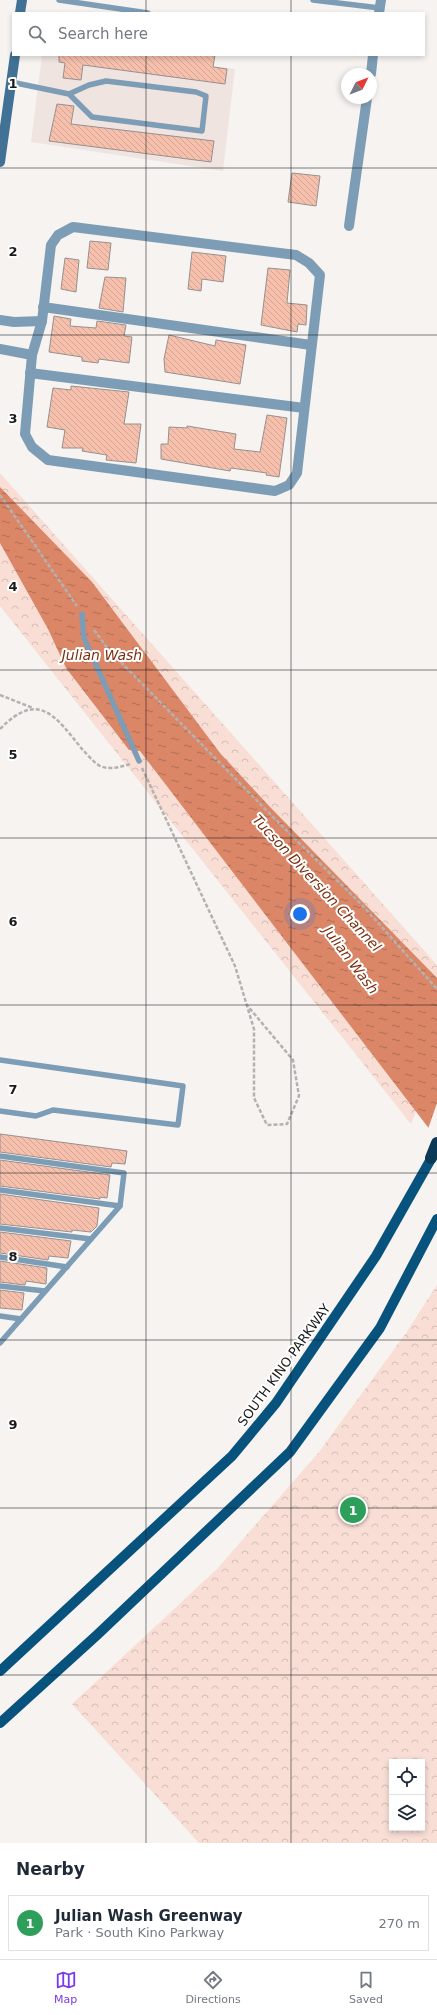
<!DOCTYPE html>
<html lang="en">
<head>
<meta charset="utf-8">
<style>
	:root { --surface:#fff; --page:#f2f2f3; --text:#1f2937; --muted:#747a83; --line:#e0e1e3; --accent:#7c3aed }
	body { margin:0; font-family:"DejaVu Sans",sans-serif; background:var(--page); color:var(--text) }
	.controls { position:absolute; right:12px; bottom:12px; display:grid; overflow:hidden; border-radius:0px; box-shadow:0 2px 6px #0003 }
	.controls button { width:36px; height:36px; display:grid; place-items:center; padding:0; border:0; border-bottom:1px solid var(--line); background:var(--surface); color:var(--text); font:20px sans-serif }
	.compass { position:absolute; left:341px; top:68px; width:36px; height:36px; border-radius:50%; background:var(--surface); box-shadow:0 2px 6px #0003; rotate:48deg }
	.you { position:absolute; left:300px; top:914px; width:14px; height:14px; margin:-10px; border:3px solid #fff; border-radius:50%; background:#1a73e8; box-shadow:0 0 0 6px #1a73e833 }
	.badge { display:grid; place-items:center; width:26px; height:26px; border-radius:50%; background:var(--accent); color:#fff; font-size:13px; font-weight:700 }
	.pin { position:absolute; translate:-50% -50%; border:2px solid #fff; box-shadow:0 1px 4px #0006 }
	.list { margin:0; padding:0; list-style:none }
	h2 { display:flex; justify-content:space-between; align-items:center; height:52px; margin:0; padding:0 16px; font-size:17px }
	h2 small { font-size:13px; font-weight:400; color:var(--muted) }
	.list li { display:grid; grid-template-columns:26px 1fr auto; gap:12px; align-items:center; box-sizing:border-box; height:56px; margin:0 8px 8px; padding:0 8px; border:1px solid var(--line); border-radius:0px }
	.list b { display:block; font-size:15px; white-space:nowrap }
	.list p { margin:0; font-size:13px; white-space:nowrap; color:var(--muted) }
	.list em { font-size:13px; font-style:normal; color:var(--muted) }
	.icon { flex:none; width:22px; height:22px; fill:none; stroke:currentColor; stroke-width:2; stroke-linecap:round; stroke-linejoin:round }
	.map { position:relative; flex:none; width:437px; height:1843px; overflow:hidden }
	.search { position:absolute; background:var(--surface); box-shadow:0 2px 6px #0003; left:12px; right:12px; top:12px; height:44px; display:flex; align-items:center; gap:10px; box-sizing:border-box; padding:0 14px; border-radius:0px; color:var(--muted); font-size:15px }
	.sheet { height:116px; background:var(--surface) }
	nav { display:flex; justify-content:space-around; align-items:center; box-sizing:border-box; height:56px; border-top:1px solid var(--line); background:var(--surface); font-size:11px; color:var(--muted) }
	nav a { display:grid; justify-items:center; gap:2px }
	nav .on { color:var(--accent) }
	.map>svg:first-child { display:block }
	.built { fill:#f0e4e0 }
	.forest { fill:url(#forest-crowns); fill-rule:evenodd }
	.water { fill:url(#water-ripples) }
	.pier { fill:#f6f3f1 }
	.building { fill:url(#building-back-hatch); stroke:#959190 }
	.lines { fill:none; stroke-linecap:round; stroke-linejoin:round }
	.path { stroke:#b4b2b0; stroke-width:2.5; stroke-dasharray:4 2; stroke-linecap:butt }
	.lane { stroke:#7c9db5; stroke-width:5.5 }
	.street { stroke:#7c9db5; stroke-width:10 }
	.secondary { stroke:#417296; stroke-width:10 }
	.primary { stroke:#07537e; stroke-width:10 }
	.highway { stroke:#0c3955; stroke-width:12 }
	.grid { fill:none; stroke:#1b1a1a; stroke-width:1; stroke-opacity:0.55 }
	.labels { text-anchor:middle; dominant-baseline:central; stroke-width:4; stroke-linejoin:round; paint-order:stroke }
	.street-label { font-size:13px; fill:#1b1a1a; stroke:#fff }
	.water-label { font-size:14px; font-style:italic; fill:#7d3010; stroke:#fff }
	.grid-label { font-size:13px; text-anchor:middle; font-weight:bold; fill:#1b1a1a; stroke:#fff; stroke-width:4; stroke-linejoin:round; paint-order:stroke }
</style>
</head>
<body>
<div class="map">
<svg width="437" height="1843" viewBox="0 0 437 1843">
	<defs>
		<pattern id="forest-crowns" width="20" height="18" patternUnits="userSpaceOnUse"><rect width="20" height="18" fill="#f8ded5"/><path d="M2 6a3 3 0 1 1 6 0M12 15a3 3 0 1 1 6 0" fill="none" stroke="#d4beb6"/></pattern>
		<pattern id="water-ripples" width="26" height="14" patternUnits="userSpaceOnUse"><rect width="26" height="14" fill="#db8667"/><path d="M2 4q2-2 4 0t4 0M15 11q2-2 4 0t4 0" fill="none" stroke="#b16d54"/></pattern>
		<pattern id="building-back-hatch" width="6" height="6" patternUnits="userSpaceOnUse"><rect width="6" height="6" fill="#f6c0ad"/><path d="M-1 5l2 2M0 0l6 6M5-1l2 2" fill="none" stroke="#d2a494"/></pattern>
	</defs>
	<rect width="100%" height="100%" fill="#f6f3f1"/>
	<polygon class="built" points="42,55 135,55 235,69 223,171 31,142"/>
	<g class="forest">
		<polygon points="0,473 437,965 437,1059 411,1124 0,606"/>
		<path d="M437,1285V1843H199L72,1704L217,1569L319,1452L406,1333ZM392,1762H422V1828H392Z"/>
	</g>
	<polygon class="water" points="0,487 92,582 220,753 270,807 437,978 437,1139 140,751 129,750 66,668 48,629 0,543"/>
	<polygon class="pier" points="437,1103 437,1141 428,1129"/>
	<g class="building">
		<polygon points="59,55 215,55 213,67 227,69 225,84 83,65 81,80 63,78 65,63 59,62"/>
		<polygon points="57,104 74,106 71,124 214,141 211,162 49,141"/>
		<polygon points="292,173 320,176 316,206 288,202"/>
		<polygon points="90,241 111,243 108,270 87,268"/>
		<polygon points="192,252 226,256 223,282 202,279 201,291 188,289"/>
		<polygon points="65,258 79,260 76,292 61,289"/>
		<polygon points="268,268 290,270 287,303 307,305 306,325 298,324 297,332 261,325"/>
		<polygon points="105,277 126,278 123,312 99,308"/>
		<polygon points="54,316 71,319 70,326 96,328 97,321 126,325 124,336 132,337 129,363 99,359 98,363 82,361 82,357 49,352"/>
		<polygon points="169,335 215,346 216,340 246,345 240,384 165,372 164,359"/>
		<polygon points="71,386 129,392 124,424 141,424 136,463 106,460 107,455 82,451 83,448 62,448 65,430 47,427 53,388 71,390"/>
		<polygon points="267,415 287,418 279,477 266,475 267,473 231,468 230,471 161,459 161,444 168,444 169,427 187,428 187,426 236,434 234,449 260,452"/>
		<polygon points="0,1134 127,1151 125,1164 112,1163 111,1167 0,1152"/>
		<polygon points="0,1160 110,1175 107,1198 100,1197 100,1199 0,1186"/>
		<polygon points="0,1194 99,1208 97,1226 91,1232 72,1230 72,1232 0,1224"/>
		<polygon points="0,1232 71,1241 68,1258 49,1256 48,1260 0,1253"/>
		<polygon points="0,1261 47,1268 46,1284 26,1281 25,1285 0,1282"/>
		<polygon points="0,1290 24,1293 22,1310 0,1308"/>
	</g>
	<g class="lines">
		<g class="path">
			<polyline points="0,495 77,606"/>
			<polyline points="94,630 108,649 272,816 363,906 437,989"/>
			<polyline points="0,695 33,708"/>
			<path d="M0,729C39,689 56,717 82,749C87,754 93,762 100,766C110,770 121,767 130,764"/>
			<polyline points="142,768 235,966 254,1029 254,1098 267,1125 287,1124 299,1096 293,1060 246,1004"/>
		</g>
		<g class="lane">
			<polyline points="59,0 148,13"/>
			<polyline points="313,0 380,8"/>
			<polyline points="11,82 69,94 89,85 106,81 196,92 206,96 202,131 92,117 69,94"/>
			<polyline points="82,614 84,638 139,761"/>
			<polyline points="0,1060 183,1086 178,1125 53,1110 36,1116 0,1111"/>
			<polyline points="0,1156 124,1173 120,1206 0,1343"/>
			<polyline points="0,1190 120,1206"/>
			<polyline points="0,1228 91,1239"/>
			<polyline points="0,1257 67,1267"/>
			<polyline points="0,1286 45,1291"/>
			<polyline points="0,1316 21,1319"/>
		</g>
		<g class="street">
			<polyline points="379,13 381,0"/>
			<polyline points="371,74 373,55"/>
			<polyline points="349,226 367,98"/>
			<polygon points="73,227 296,255 309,263 320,275 297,473 289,485 275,491 48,460 32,447 25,434 32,355 42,321 51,245 58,235"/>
			<polyline points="43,307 311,345"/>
			<polyline points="0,320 14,322 42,321"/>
			<polyline points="0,349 32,355"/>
			<polyline points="30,373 304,408"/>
		</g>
		<g class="secondary">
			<polyline points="20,13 22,0"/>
			<polyline points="0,162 15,55"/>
		</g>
		<g class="primary">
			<polyline points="0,1671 232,1456 276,1403 376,1256 435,1152"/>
			<polyline points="0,1723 97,1635 290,1452 380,1328 437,1219"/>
		</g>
		<polyline class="highway" points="431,1158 437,1143"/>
	</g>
	<path class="grid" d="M146,0V13M291,0V13M146,55V1843M291,55V1843M0,168H437M0,335H437M0,503H437M0,670H437M0,838H437M0,1005H437M0,1173H437M0,1340H437M0,1508H437M0,1675H437"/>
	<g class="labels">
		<g class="street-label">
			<text transform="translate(284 1365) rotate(-54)">SOUTH KINO PARKWAY</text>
		</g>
		<g class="water-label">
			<text x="102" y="655">Julian Wash</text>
			<text transform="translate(317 883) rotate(47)">Tucson Diversion Channel</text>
			<text transform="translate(351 960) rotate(53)">Julian Wash</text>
		</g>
	</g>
	<g class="grid-label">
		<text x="13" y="88">1</text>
		<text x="13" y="256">2</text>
		<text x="13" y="423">3</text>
		<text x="13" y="591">4</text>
		<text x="13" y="759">5</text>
		<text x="13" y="926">6</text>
		<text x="13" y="1094">7</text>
		<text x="13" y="1261">8</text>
		<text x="13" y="1429">9</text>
	</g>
</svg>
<div class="controls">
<button><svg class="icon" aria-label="locate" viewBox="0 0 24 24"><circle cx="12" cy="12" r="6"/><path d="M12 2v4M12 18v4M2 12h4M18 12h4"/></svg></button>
<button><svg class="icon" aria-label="layers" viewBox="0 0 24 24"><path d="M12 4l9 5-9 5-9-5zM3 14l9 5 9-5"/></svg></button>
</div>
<svg class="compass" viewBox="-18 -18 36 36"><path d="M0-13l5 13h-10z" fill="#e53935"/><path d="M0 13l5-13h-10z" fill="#747a83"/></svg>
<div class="you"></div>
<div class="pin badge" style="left:353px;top:1510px;background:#2e9e5b">1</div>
<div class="search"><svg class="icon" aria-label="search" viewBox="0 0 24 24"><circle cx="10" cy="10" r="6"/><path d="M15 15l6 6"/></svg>Search here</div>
</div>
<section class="sheet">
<h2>Nearby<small></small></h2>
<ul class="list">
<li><span class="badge" style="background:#2e9e5b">1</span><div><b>Julian Wash Greenway</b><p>Park · South Kino Parkway</p></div><em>270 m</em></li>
</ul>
</section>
<nav>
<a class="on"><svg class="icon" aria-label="map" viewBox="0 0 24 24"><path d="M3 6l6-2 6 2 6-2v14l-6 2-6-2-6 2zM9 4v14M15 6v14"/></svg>Map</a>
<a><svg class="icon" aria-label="directions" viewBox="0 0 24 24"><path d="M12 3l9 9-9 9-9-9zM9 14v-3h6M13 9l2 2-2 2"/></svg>Directions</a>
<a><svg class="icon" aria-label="saved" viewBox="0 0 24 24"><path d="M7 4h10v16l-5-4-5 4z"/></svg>Saved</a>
</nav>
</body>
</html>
